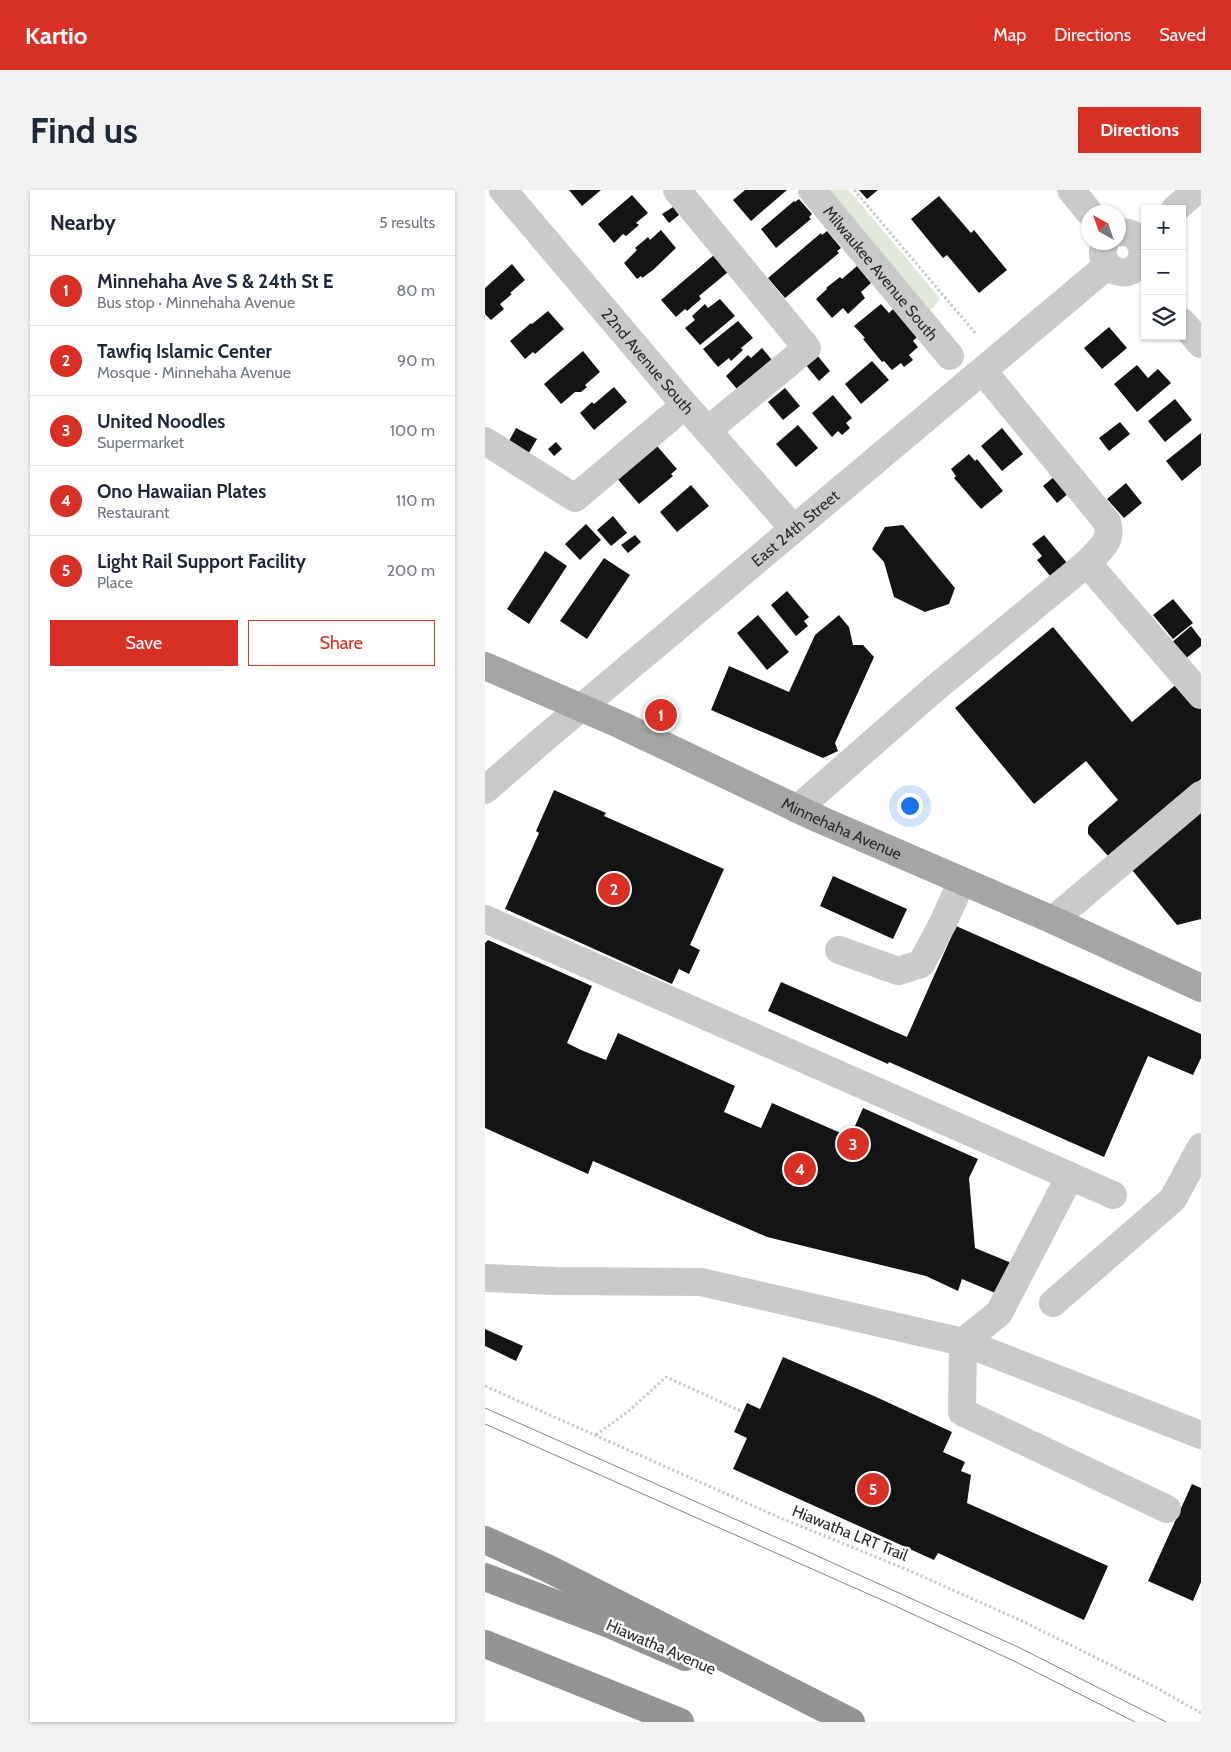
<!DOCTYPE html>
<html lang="en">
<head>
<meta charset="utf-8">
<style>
	:root { --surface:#fff; --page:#f2f2f3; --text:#1f2937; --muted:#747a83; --line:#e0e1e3; --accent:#d93025 }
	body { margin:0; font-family:Cabin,sans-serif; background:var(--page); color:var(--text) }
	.controls { position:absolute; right:15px; top:15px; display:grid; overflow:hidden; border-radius:0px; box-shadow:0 1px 4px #0004 }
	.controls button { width:45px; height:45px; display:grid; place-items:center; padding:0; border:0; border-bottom:1px solid var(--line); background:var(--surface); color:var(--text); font:25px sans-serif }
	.compass { position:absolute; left:596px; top:15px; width:45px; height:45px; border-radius:50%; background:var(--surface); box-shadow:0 1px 4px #0004; rotate:320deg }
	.you { position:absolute; left:424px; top:615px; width:18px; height:18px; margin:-12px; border:4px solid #fff; border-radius:50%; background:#1a73e8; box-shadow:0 0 0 8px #1a73e833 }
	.badge { display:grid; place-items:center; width:32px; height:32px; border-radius:50%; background:var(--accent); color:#fff; font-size:16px; font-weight:700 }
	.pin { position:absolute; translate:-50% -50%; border:2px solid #fff; box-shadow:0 1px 5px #0006 }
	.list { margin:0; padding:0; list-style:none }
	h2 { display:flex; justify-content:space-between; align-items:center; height:65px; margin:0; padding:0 20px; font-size:21px }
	h2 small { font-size:16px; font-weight:400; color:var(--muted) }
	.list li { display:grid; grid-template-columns:32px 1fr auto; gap:15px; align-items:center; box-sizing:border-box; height:70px; padding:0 20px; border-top:1px solid var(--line) }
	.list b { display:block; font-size:19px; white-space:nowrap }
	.list p { margin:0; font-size:16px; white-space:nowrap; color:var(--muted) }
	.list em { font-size:16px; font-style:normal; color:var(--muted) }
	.actions { display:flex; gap:10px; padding:15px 20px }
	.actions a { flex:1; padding:11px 0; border:1px solid var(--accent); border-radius:0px; text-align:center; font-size:18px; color:var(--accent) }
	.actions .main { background:var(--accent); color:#fff }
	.icon { flex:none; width:28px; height:28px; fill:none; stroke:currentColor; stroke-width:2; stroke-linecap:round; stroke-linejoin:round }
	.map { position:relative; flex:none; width:716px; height:1532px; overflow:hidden; border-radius:0px }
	header { display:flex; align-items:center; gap:30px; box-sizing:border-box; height:70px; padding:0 25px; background:var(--accent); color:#fff }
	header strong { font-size:24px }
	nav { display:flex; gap:28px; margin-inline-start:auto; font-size:18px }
	.intro { display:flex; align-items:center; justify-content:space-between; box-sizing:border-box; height:120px; padding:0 30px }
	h1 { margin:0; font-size:35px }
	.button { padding:12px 22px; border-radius:0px; background:var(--accent); color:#fff; font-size:18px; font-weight:700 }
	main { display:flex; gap:30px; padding:0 30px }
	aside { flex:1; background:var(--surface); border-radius:0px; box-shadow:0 1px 4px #0004 }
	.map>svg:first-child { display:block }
	.green { fill:#e1eada }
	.building { fill:#141414 }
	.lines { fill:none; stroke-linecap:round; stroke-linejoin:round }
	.path { stroke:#cacaca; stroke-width:3; stroke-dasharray:2.5 2.5; stroke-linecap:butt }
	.minor { stroke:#cacaca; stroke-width:28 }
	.major { stroke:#a5a5a5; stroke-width:28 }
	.highway { stroke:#949494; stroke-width:28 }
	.tram { stroke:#828282; stroke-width:1 }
	.labels { text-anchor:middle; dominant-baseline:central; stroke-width:5; stroke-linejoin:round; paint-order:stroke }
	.street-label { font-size:16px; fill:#2d2d2d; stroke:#fff }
</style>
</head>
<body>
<header>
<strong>Kartio</strong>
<nav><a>Map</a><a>Directions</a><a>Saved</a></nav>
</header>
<div class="intro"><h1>Find us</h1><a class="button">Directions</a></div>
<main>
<aside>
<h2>Nearby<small>5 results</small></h2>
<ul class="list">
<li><span class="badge">1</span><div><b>Minnehaha Ave S &amp; 24th St E</b><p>Bus stop · Minnehaha Avenue</p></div><em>80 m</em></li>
<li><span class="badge">2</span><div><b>Tawfiq Islamic Center</b><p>Mosque · Minnehaha Avenue</p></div><em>90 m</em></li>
<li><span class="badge">3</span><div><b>United Noodles</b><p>Supermarket</p></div><em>100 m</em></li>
<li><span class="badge">4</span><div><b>Ono Hawaiian Plates</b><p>Restaurant</p></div><em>110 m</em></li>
<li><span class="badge">5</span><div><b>Light Rail Support Facility</b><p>Place</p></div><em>200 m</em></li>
</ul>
<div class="actions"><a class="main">Save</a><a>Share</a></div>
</aside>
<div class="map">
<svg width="716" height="1532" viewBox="0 0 716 1532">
	<rect width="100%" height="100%" fill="#fff"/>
	<polygon class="green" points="332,0 364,0 455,108 448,118 436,124"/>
	<g class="building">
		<polygon points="84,0 116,0 97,16"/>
		<polygon points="260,0 302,0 266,31 248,10"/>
		<polygon points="374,0 393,0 382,9"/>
		<polygon points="147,5 163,23 151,33 154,35 141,46 138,44 129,53 113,34"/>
		<polygon points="454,6 486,43 489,40 522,80 494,103 462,65 458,68 426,29"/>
		<polygon points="314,9 327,24 324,27 326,29 291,58 276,39 309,11 310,12"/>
		<polygon points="188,17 194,25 184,33 177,24"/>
		<polygon points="176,40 191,58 168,80 157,88 156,86 152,89 139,73 152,60 150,58 163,47 165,50"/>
		<polygon points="342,41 356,58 352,61 354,63 300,108 283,88 336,43 337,45"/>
		<polygon points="229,65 243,82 214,106 216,109 202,121 200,119 191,127 176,110"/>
		<polygon points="27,74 40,90 25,103 27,104 15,114 19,119 6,130 0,124 0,98"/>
		<polygon points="372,76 386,93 376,102 380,108 363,124 358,118 347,128 331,109 342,99 341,98 355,87 357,89"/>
		<polygon points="235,109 250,126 215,155 200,138 210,130 207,126 220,114 223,118"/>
		<polygon points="396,114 404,123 408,119 432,147 428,151 433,157 424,165 428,170 419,177 416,173 407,180 399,171 397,172 378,149 380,148 369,136"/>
		<polygon points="63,121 79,139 50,164 48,162 40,169 25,151 46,133 47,134"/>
		<polygon points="253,131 268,148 256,158 258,160 246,171 244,168 233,177 218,159"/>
		<polygon points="624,137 642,158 617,179 599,158"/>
		<polygon points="277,158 292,176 257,205 241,186 263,165 266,168"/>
		<polygon points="98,161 115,182 100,195 102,197 96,202 90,202 76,214 59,194"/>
		<polygon points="332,165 345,181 334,191 320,174"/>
		<polygon points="387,171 404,190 376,214 360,194"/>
		<polygon points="652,175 663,188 673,179 686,193 652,222 629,194"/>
		<polygon points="129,197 142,212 109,240 95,223 107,212 109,214"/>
		<polygon points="300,198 315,216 298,230 283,212"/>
		<polygon points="348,205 367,228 361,233 365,238 357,245 353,241 347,247 327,223"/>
		<polygon points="690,209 707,230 680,252 663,231"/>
		<polygon points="635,232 645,244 624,261 614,248"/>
		<polygon points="313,235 333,258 311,277 291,254"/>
		<polygon points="31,238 52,249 42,266 22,255"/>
		<polygon points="517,238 538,264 517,281 496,256"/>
		<polygon points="716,243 716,275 697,291 681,271"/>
		<polygon points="71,252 77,259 69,266 63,259"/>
		<polygon points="172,256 192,279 186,284 188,286 154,314 130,286"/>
		<polygon points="484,264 490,271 492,269 518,301 496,319 469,288 471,286 466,279"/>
		<polygon points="570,286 584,303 572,313 558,296"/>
		<polygon points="641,293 657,313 639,328 622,309"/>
		<polygon points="206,295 224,316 192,342 175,322"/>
		<polygon points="128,326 142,343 126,356 112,340"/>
		<polygon points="101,334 116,350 95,370 80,354"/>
		<polygon points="418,335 470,398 464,414 440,422 409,407 399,372 387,359 400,337"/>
		<polygon points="150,345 156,352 143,363 136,355"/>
		<polygon points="559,345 582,373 566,387 552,370 557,366 547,354"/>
		<polygon points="60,361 82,376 44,434 22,419"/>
		<polygon points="119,368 145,385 102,449 75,431"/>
		<polygon points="302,401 324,427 319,431 323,436 311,446 286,415"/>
		<polygon points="688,409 708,433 688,449 668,425"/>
		<polygon points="273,425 304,462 282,480 252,443"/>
		<polygon points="354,425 364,437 368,455 378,455 389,467 350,553 353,561 338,568 226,520 244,476 304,502 330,445"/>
		<polygon points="706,436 716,449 716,456 699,470 685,454"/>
		<polygon points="568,437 647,532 694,492 716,518 716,589 624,667 603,644 603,638 604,635 633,610 601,571 549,614 470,518"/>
		<polygon points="69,600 121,623 119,626 239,679 205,755 215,760 204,784 194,779 187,794 20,719 54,643 51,641"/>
		<polygon points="716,616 716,729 692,735 643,675"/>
		<polygon points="348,686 422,719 408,749 335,716"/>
		<polygon points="471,736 716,844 716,868 708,885 663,866 619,967 404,872 403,874 283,821 296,792 422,847"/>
		<polygon points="3,750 107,796 82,853 96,860 121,870 133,843 250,896 239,922 276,938 287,913 365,947 378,918 493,969 484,988 490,1058 529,1074 515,1105 477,1089 473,1101 441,1086 282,1047 108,971 103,984 0,938 0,753"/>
		<polygon points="0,1139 38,1156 31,1171 0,1156"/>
		<polygon points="298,1167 389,1206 467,1242 458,1262 480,1272 476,1281 486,1285 482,1313 623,1376 599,1430 453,1363 449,1370 248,1279 262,1248 249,1242 262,1213 275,1219"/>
		<polygon points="707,1294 716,1298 716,1392 708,1411 663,1391"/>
	</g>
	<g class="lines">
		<g class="path">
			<polyline points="369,0 491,144"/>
			<polyline points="0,1196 293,1327 423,1380 537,1431 672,1498 716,1523"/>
			<polyline points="111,1245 145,1220 181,1187 258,1222"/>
		</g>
		<g class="minor">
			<path id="s1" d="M18,0L200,215L309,339"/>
			<polyline points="192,0 322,158 223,240"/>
			<path id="s2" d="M327,0L465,166"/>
			<polyline points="586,0 604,22"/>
			<polyline points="690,19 712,0"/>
			<path d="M620,52C608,83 651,94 657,67C658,62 657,56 654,51C650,44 642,42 634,42"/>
			<polyline points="697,132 716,154"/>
			<path d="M498,181L622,332C628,352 615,359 602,373"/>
			<polyline points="0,251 90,308 200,215"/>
			<path id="s3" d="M0,600L61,547L622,76"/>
			<polyline points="312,619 448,500 602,373 716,505"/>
			<polyline points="0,729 628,1005"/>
			<polyline points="568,730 716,605"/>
			<polyline points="354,760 413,781 436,774 458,733 477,691"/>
			<polyline points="0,1088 71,1091 216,1092 478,1152 477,1222 682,1319"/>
			<polyline points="568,1113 688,1009 716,957"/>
			<polyline points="478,1152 716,1245"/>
			<polyline points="478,1152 514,1123 585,986"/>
		</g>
		<path class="major" id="s4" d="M0,476L136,535L334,629L568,730L716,798"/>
		<g class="highway">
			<polyline points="0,1350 62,1378 366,1532"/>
			<polyline points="0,1387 124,1434 200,1467"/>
			<polyline points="0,1454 195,1532"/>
		</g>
		<g class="tram">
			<polyline points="0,1218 306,1354 535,1458 681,1532"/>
			<polyline points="0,1234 406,1414 531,1472 650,1532"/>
		</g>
	</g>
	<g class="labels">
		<g class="street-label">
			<text stroke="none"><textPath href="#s2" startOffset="108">Milwaukee Avenue South</textPath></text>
			<text stroke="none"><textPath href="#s1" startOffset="224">22nd Avenue South</textPath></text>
			<text stroke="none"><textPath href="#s3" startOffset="406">East 24th Street</textPath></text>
			<text stroke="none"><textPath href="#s4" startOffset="392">Minnehaha Avenue</textPath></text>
			<text transform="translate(365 1343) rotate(22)">Hiawatha LRT Trail</text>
			<text transform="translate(176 1457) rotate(23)">Hiawatha Avenue</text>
		</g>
	</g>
</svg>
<div class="controls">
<button>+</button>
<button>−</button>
<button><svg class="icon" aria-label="layers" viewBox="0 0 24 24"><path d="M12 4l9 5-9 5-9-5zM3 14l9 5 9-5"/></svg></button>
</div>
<svg class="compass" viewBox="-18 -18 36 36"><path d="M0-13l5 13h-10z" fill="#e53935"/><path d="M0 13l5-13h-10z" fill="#747a83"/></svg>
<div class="you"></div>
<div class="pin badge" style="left:176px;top:525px">1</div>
<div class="pin badge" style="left:129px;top:699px">2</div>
<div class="pin badge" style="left:368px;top:954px">3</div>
<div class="pin badge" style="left:315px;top:979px">4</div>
<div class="pin badge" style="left:388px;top:1299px">5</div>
</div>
</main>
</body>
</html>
